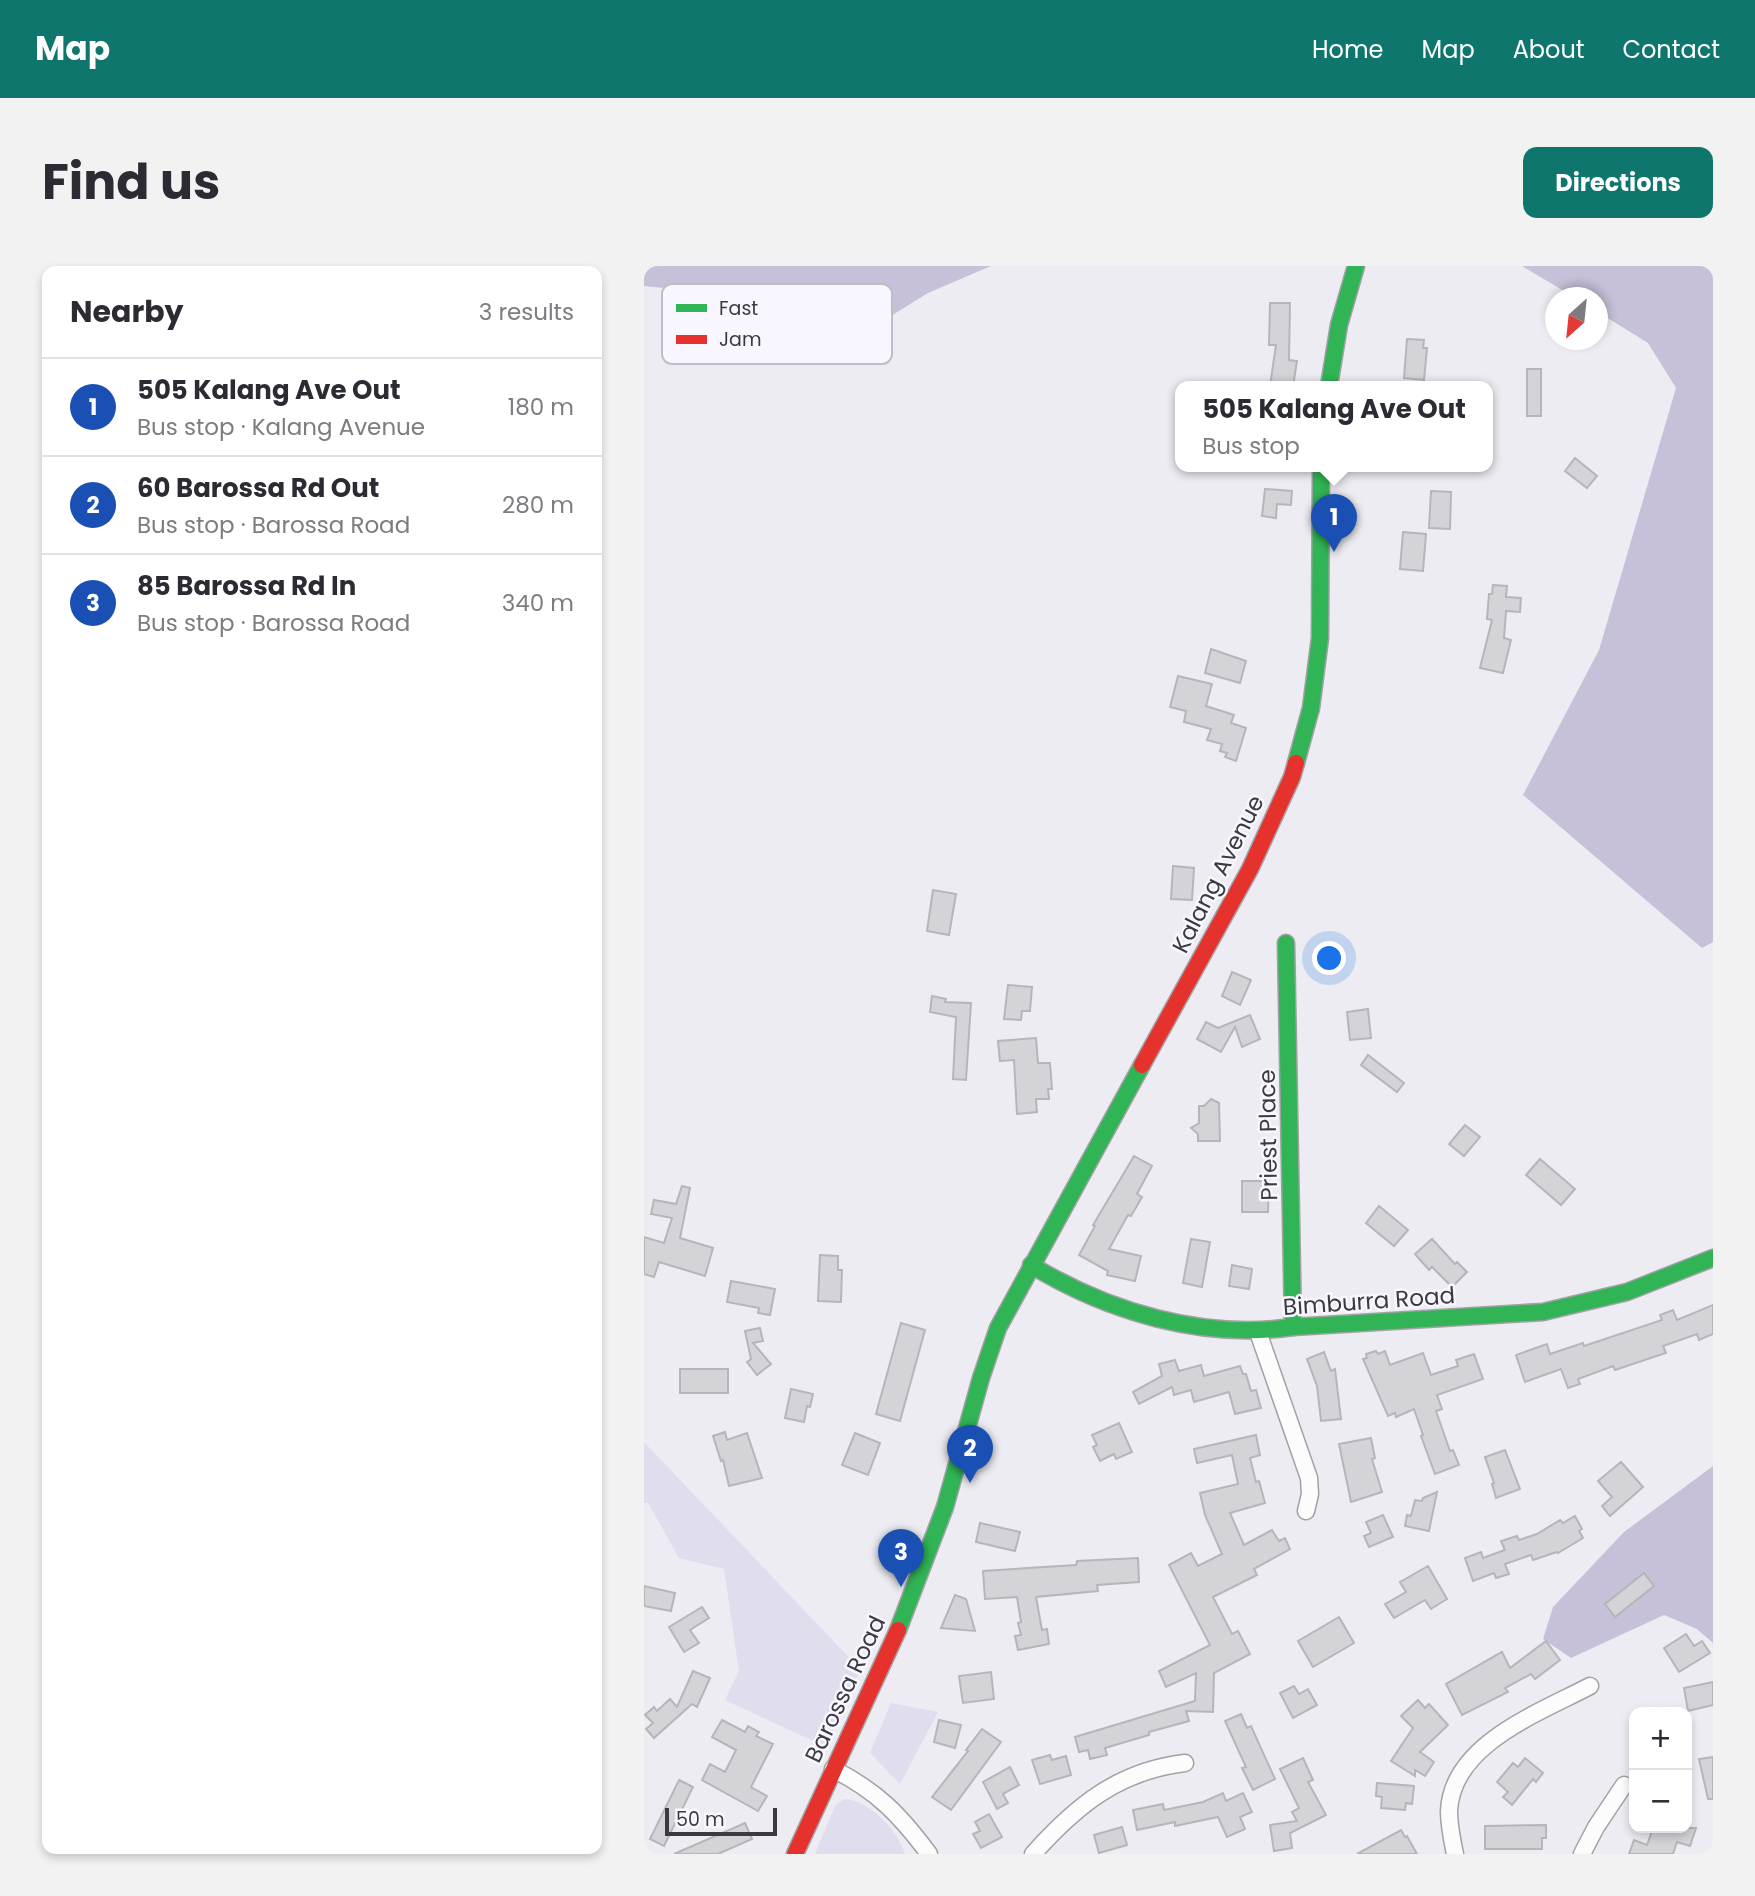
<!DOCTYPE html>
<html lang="en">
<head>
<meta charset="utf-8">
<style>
	:root { --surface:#fff; --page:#f2f2f3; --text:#2b2b33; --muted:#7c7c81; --line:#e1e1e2; --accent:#0f766e }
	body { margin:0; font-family:Poppins,sans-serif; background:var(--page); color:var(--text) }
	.controls { position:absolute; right:21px; bottom:21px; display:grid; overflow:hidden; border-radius:14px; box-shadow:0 4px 10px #0003 }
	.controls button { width:63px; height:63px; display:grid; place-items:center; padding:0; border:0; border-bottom:2px solid var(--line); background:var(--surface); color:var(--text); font:35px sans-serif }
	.compass { position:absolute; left:901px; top:21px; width:63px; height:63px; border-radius:50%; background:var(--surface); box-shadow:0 4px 10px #0003; rotate:207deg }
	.scale { position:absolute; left:21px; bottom:18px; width:112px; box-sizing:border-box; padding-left:7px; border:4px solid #3b3a40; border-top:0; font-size:19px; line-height:24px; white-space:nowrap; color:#3b3a40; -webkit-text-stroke:5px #f8f6fe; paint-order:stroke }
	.you { position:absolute; left:686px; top:693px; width:24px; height:24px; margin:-18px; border:5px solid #fff; border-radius:50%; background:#1a73e8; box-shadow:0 0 0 10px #1a73e833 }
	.badge { display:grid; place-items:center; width:46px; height:46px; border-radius:50%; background:var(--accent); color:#fff; font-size:23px; font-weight:700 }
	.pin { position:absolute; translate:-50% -58px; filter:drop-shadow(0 2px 4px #0008) }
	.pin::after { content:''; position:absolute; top:37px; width:24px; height:21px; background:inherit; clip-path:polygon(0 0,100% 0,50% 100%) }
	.popup { position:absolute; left:531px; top:115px; width:318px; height:91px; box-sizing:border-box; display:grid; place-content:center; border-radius:14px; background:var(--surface); filter:drop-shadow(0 2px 5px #0005); font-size:23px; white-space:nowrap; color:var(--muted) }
	.popup b { font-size:26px; color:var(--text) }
	.popup::after { content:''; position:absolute; left:50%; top:100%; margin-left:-14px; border:14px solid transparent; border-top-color:var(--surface) }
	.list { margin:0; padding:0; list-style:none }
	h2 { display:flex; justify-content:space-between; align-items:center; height:91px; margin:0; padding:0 28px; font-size:30px }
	h2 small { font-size:23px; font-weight:400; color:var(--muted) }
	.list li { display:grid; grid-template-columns:46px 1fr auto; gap:21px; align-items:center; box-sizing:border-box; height:98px; padding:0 28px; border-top:2px solid var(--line) }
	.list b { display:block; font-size:26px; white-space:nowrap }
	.list p { margin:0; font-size:23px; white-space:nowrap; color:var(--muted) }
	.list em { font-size:23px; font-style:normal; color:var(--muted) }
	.map { position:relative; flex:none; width:1069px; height:1588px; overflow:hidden; border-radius:14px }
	header { display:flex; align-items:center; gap:42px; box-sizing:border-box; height:98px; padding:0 35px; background:var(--accent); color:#fff }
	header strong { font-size:33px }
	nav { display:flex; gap:38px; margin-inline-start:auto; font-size:24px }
	.intro { display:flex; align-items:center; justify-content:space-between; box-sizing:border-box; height:168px; padding:0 42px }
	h1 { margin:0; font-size:49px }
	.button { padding:18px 32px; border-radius:14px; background:var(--accent); color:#fff; font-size:24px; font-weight:700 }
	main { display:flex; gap:42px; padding:0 42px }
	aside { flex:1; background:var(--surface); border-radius:14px; box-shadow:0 4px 10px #0003 }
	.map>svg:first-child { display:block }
	.green { fill:#e0ddee }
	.forest { fill:#c6c1d8 }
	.building { fill:#d4d3d8; stroke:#b6b5ba; stroke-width:2 }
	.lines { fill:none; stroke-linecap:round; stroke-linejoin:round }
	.street-casing { stroke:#a2a1a6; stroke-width:19 }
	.fast-casing { stroke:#a2a1a6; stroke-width:19 }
	.jam-casing { stroke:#a2a1a6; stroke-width:19 }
	.street { stroke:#fcfcfd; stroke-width:16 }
	.fast { stroke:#30b455; stroke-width:16 }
	.jam { stroke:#e5322d; stroke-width:16 }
	.labels { text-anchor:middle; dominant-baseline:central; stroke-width:5; stroke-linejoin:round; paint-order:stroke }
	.street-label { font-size:23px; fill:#3b3a40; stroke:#f8f6fe }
	.key { fill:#f8f6fe; stroke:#bfbec5; stroke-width:2 }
	.key-label { font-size:19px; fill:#3b3a40 }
</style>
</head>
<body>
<header>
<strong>Map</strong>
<nav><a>Home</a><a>Map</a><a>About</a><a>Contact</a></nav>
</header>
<div class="intro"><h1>Find us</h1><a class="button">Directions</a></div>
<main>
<aside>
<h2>Nearby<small>3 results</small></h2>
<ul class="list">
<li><span class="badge" style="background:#1a4fb4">1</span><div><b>505 Kalang Ave Out</b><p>Bus stop · Kalang Avenue</p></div><em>180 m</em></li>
<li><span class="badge" style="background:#1a4fb4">2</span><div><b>60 Barossa Rd Out</b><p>Bus stop · Barossa Road</p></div><em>280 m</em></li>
<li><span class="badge" style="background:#1a4fb4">3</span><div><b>85 Barossa Rd In</b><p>Bus stop · Barossa Road</p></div><em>340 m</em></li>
</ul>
</aside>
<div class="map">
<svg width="1069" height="1588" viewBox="0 0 1069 1588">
	<rect width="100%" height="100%" fill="#edecf2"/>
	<g class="green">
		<polygon points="0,1176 216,1403 182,1481 81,1434 95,1405 80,1303 35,1292 4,1237 0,1237"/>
		<polygon points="247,1437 294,1446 256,1518 226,1487"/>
		<path d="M200,1533C227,1535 253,1565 261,1588H171L191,1540Z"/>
	</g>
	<g class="forest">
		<polygon points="0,0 347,0 284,27 190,85 137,71 41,24 0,20"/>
		<polygon points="878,0 1069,0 1069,676 1058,682 879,529 955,384 1032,122 1004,77 954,46 954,32 930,31"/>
		<polygon points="1069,1200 1069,1377 1053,1363 1020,1349 927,1392 899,1373 909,1341 980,1266"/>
	</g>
	<g class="building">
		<polygon points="626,37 646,37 645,94 653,95 649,120 626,120 632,79 625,79"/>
		<polygon points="763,73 780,74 779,82 783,82 780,114 760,112"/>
		<rect x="883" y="103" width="14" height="47"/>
		<polygon points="931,192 953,210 943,222 921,205"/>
		<polygon points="621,223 648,225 647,239 633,238 632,252 618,250"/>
		<polygon points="787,225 807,226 806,263 785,262"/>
		<polygon points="759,266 782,268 779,305 756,303"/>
		<polygon points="849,319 863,320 862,331 877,332 876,346 862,345 860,372 867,374 859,407 836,402 848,354 843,353 845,328 848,328"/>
		<polygon points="567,383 602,395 596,417 561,407"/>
		<polygon points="534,410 568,418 562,440 590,449 587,457 602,462 592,495 581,491 583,487 576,485 578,478 563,474 567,463 540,456 542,445 526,441"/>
		<polygon points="529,600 550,602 548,634 527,633"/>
		<polygon points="289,624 312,628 305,669 283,665"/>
		<polygon points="588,706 607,714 596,739 578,730"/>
		<polygon points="364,719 388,721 386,745 378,745 377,754 360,753"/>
		<polygon points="288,730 302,733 301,736 327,737 322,814 309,813 312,751 286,746"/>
		<polygon points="724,743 727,772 706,774 703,746"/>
		<polygon points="606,749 616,773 598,781 591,761 577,786 553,773 562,756 574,762"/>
		<polygon points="392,772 394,797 406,797 408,823 404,823 405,833 392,833 393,846 373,848 370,794 356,795 354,775"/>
		<polygon points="724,789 760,817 753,826 717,799"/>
		<polygon points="567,833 575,837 576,875 554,875 554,868 547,862 555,857 555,840 560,840"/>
		<polygon points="821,859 836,871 820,890 805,878"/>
		<polygon points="490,890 508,900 493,928 498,931 487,950 484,949 465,983 497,990 491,1015 463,1009 464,1005 435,989 451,960 449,959"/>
		<polygon points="896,893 931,923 917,939 882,909"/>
		<polygon points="598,915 625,915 624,946 598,946"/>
		<polygon points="38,920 46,922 36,972 69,982 61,1010 15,996 10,1011 0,1008 0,971 20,977 28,952 7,948 10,934 32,938"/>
		<polygon points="735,940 764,964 750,980 722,957"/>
		<polygon points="547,973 566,976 558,1021 539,1017"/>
		<polygon points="788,973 811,998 813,996 823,1006 808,1021 788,1001 785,1004 771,988"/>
		<polygon points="176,989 194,990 194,1004 198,1004 197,1036 174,1035"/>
		<polygon points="588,999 608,1003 605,1023 585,1020"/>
		<polygon points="87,1015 131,1023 126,1049 114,1047 115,1042 83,1036"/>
		<polygon points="1069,1039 1069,1068 1055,1074 1053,1068 1019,1080 1022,1087 971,1104 969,1100 934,1113 936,1118 924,1122 917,1103 881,1116 872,1089 903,1078 906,1088 939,1077 940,1080 1018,1054 1016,1049 1029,1044 1033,1054"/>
		<polygon points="257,1057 281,1064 256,1155 232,1148"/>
		<polygon points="116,1062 119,1075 109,1077 127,1098 113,1109 103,1096 107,1093 101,1065"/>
		<polygon points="732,1085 734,1088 741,1085 746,1099 779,1087 787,1109 814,1100 812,1094 830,1088 839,1113 793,1129 798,1143 792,1145 806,1185 809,1184 815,1199 791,1208 777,1170 779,1169 770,1143 752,1151 751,1147 744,1150 719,1093 723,1092 722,1088"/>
		<polygon points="680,1086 687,1105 691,1103 697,1153 677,1155 673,1120 663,1093"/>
		<polygon points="531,1094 535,1105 557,1099 560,1110 596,1100 599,1108 602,1108 607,1125 612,1124 617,1142 591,1148 585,1126 550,1136 547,1124 530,1129 528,1121 495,1138 489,1126 518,1110 515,1098"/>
		<rect x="36" y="1103" width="48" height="24"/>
		<polygon points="147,1123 169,1128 166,1141 163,1140 160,1156 141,1152"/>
		<polygon points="475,1157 488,1186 472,1193 470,1188 456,1195 449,1181 453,1179 448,1169"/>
		<polygon points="81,1166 83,1174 103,1167 118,1212 85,1220 79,1194 77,1195 69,1170"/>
		<polygon points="211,1167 236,1177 224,1209 198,1199"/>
		<polygon points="612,1169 616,1189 606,1192 612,1216 615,1215 621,1237 586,1247 600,1279 628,1264 635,1275 641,1272 646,1283 610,1303 613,1309 569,1331 588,1368 594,1365 606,1388 570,1407 569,1446 542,1445 545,1455 505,1466 505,1469 461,1482 463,1489 446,1493 444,1484 435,1486 431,1471 551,1435 552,1407 522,1421 515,1405 566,1379 525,1299 547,1287 554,1300 578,1288 561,1249 556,1227 594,1218 588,1189 553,1197 550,1183"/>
		<polygon points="727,1172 731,1192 728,1193 738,1226 707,1236 695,1178"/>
		<polygon points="861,1184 876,1223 852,1232 848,1218 850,1217 841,1191"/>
		<polygon points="977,1196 999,1221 966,1250 958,1240 968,1231 954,1215"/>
		<polygon points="793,1226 785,1265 761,1260 763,1249 767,1250 771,1234 778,1235 779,1232"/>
		<polygon points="739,1249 749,1271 725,1281 720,1270 727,1267 722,1256"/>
		<polygon points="931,1250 938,1263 935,1265 939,1272 914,1287 913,1286 889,1294 887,1289 861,1298 865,1308 852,1312 850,1307 829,1315 821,1292 837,1286 839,1292 861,1284 857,1275 873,1270 875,1274 893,1268 916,1254 919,1257"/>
		<polygon points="336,1257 376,1266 371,1285 332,1276"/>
		<polygon points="494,1292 495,1316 453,1319 454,1325 392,1331 398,1364 403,1363 405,1378 374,1384 371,1370 377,1369 374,1357 377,1356 373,1331 341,1333 339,1305 432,1299 433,1295"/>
		<polygon points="784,1300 803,1333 787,1343 781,1334 750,1352 741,1338 762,1326 756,1316"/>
		<polygon points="1000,1307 1010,1320 971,1351 961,1338"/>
		<polygon points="0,1320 31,1327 27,1345 0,1340"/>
		<polygon points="311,1329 322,1333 331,1365 297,1362"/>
		<polygon points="58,1341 65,1352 46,1364 55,1377 40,1386 25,1361"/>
		<polygon points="695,1351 710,1377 669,1401 654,1375"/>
		<polygon points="1042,1368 1050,1380 1058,1375 1066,1387 1035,1406 1020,1382"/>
		<polygon points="902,1375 916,1394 891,1413 887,1408 861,1422 864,1426 818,1449 802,1418 858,1386 866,1402"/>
		<polygon points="49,1405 66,1412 53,1441 48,1438 10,1472 2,1463 9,1457 1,1449 10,1441 13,1445 26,1433 33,1441"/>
		<polygon points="347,1406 350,1433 319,1437 315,1410"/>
		<polygon points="1069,1416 1069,1439 1044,1445 1040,1422"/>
		<polygon points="650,1420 655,1428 664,1423 673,1439 649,1452 636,1427"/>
		<polygon points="774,1434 781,1442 785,1438 804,1459 776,1486 790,1496 781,1510 771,1504 771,1510 747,1495 769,1462 757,1450"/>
		<polygon points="597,1448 603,1462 607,1460 631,1513 609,1524 598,1502 602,1501 581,1455"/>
		<polygon points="78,1454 101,1466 104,1460 115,1466 112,1470 129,1478 107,1521 123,1530 114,1545 58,1514 66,1498 81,1506 92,1484 68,1471"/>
		<polygon points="295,1454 317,1459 311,1482 290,1476"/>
		<polygon points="338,1463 357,1476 307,1544 288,1531 324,1485 322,1484"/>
		<polygon points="406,1489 408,1494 422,1490 427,1509 396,1518 388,1494"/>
		<polygon points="1069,1491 1069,1533 1064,1533 1055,1493"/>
		<polygon points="659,1492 669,1514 664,1516 682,1549 646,1567 648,1582 630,1585 626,1559 653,1555 648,1546 655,1542 636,1503"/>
		<polygon points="881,1492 899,1507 892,1516 889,1513 868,1539 859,1531 864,1526 853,1516 869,1497 874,1501"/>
		<polygon points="366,1501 375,1519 359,1528 364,1537 353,1543 339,1516"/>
		<polygon points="35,1514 49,1521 20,1580 6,1573"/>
		<polygon points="733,1517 770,1520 768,1538 762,1537 761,1544 737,1542 738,1531 732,1530"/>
		<polygon points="579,1527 582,1535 599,1527 608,1546 596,1551 601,1563 583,1571 574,1551 531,1560 531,1556 493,1564 489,1544 519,1538 520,1544 559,1536"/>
		<polygon points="345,1548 358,1571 337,1582 329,1568 336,1565 331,1556"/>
		<polygon points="101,1557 108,1573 74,1588 30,1588"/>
		<polygon points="902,1559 902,1572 898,1572 898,1583 841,1583 841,1560"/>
		<polygon points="478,1561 483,1579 455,1587 450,1569"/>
		<polygon points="1009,1562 1052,1562 1046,1580 1033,1576 1029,1588 985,1588 990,1574 1003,1579"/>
		<polygon points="757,1564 761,1571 763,1570 773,1588 713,1588"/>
	</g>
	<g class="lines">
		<defs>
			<g id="street">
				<polyline points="614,1066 665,1212 666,1228 662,1245"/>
				<path d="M189,1503C233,1525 256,1549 285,1588"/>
				<path d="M389,1588C432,1540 474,1505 541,1497"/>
				<path d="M811,1588C808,1574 805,1559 805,1545C808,1478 895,1447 946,1420"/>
				<polyline points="938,1588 952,1561 980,1519"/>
			</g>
			<g id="fast">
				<polyline points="685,120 695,59 712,0"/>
				<polyline points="652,497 667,442 676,372 677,200"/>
				<polyline points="642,677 649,1061"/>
				<path d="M387,999C464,1046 559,1074 649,1061L899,1046L983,1026L1069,992"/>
				<polyline points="254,1364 301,1241 337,1112 354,1062 498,799"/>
			</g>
			<g id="jam">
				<polyline points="498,799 606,603 648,511 652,497"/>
				<polyline points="151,1588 254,1364"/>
			</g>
		</defs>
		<use href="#street" class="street-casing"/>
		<use href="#fast" class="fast-casing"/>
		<use href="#jam" class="jam-casing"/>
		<use href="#street" class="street"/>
		<use href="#fast" class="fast"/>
		<use href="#jam" class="jam"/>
	</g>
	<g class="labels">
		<g class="street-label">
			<text transform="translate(574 608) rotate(-63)">Kalang Avenue</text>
			<text transform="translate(624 869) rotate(-91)">Priest Place</text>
			<text transform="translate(725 1035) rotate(-4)">Bimburra Road</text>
			<text transform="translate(201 1423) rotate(-65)">Barossa Road</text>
		</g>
	</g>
	<rect x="18" y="18" width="230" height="80" rx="10" class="key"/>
	<rect x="32" y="38" width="31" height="8" fill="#30b455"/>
	<rect x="32" y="69" width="31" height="9" fill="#e5322d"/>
	<g class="key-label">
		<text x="75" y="49">Fast</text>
		<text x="75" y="80">Jam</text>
	</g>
</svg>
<div class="controls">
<button>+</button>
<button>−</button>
</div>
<svg class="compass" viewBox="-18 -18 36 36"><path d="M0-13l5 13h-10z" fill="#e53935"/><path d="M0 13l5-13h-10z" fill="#7c7c81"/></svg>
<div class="scale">50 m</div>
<div class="you"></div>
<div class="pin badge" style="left:690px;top:286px;background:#1a4fb4">1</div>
<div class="popup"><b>505 Kalang Ave Out</b>Bus stop</div>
<div class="pin badge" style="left:326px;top:1217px;background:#1a4fb4">2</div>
<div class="pin badge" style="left:257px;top:1321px;background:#1a4fb4">3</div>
</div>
</main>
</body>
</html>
